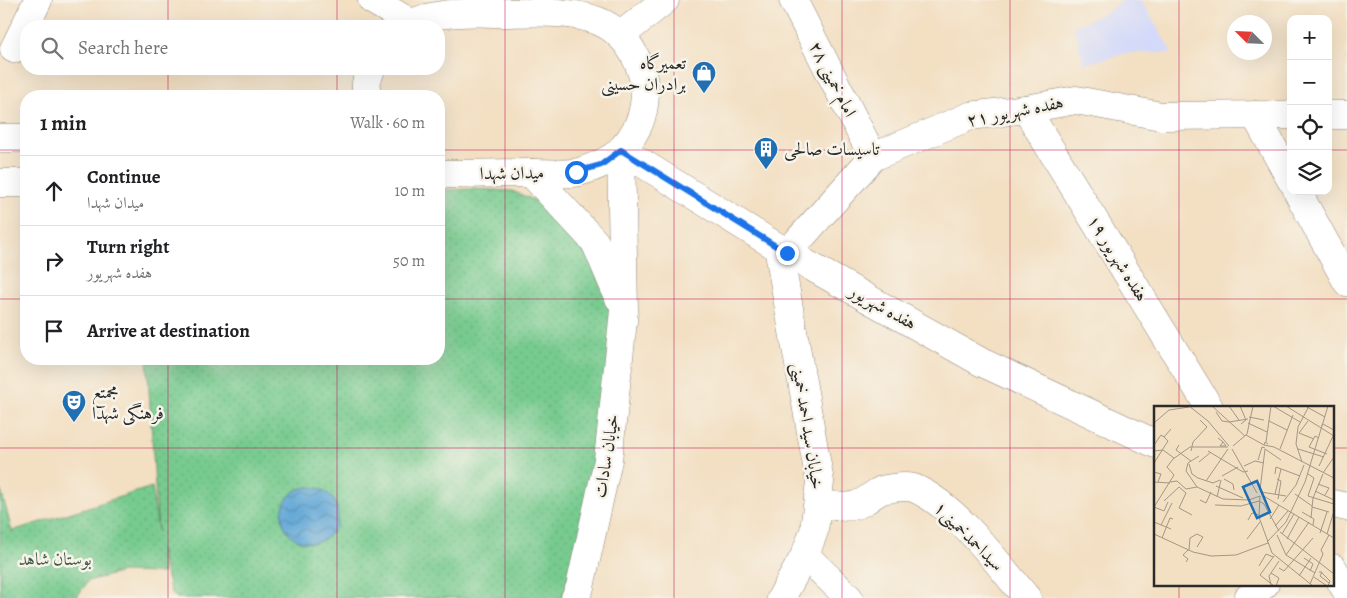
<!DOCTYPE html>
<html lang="en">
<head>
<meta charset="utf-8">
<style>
	:root { --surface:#fff; --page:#f2f2f2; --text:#202124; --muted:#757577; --line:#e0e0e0 }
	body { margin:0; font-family:Alegreya,Amiri,serif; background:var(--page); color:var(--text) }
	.controls { position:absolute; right:15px; top:15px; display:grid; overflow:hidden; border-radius:10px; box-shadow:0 5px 20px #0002 }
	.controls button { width:45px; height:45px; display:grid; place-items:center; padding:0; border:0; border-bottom:1px solid var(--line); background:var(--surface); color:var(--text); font:25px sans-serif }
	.compass { position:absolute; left:1227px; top:15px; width:45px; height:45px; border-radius:50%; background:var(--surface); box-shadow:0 5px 20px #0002; rotate:294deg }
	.stop { position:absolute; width:15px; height:15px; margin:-11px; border:4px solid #1a73e8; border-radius:50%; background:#fff }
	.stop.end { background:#1a73e8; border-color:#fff; box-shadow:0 1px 5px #0008 }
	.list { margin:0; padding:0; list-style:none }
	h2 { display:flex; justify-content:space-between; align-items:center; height:65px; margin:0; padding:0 20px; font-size:21px }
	h2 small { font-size:16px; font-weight:400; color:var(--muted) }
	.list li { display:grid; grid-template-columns:32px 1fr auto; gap:15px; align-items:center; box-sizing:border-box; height:70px; padding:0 20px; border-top:1px solid var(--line) }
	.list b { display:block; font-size:19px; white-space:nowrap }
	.list p { margin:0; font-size:16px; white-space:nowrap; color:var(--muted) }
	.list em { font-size:16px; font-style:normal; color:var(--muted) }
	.icon { flex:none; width:28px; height:28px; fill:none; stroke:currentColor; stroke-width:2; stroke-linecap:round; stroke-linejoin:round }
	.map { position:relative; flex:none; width:1347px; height:598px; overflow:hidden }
	.search { position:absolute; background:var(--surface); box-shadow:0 5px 20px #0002; left:20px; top:20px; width:425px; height:55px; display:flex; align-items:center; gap:12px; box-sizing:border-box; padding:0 18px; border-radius:20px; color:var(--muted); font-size:19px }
	.panel { position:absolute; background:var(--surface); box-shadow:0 5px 20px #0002; left:20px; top:90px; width:425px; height:275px; border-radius:20px }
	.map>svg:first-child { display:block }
	.built { fill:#d3d9f9 }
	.park { fill:url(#park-dots); stroke:#517b5d }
	.water { fill:url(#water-waves); stroke:#466981 }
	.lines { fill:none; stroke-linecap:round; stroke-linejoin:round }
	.minor-casing { stroke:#8f8576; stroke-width:29 }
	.tertiary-casing { stroke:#8f8576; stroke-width:29 }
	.secondary-casing { stroke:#8f8576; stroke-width:29 }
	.primary-casing { stroke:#8f8576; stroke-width:29 }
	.minor { stroke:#fff; stroke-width:28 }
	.tertiary { stroke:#fff; stroke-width:28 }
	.secondary { stroke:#fff; stroke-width:28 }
	.primary { stroke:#fff; stroke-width:28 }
	.route { stroke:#1a73e8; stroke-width:6 }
	.grid { fill:none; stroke:#c2185b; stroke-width:1; stroke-opacity:0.55 }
	.labels { text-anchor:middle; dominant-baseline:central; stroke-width:5; stroke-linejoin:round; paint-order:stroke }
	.poi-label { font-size:18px; fill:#2b2b2b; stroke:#f7f3e8; text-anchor:start }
	.street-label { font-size:18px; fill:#2b2b2b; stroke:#f7f3e8 }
	.park-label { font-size:18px; fill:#425b49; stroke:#f7f3e8 }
	.inset-road { fill:none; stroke:#a39786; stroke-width:1 }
	.view { fill:#1f6fb2; fill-opacity:0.15; stroke:#1f6fb2; stroke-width:2.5 }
	.inset-edge { fill:none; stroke:#2b2b2b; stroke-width:2.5 }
</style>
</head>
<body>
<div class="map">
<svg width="1347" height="598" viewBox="0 0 1347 598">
	<defs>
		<pattern id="park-dots" width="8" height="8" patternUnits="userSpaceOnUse" patternTransform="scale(1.25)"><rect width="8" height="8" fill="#77cb8f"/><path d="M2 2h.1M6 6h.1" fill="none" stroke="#67ae7c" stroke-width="1.8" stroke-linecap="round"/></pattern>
		<pattern id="water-waves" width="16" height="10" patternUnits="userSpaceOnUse" patternTransform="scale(1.25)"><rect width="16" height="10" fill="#61a7d7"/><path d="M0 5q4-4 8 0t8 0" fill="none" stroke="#5088af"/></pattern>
	</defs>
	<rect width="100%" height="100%" fill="#f7f3e8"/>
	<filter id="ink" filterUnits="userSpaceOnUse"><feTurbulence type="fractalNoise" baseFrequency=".02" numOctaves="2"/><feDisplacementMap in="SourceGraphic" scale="10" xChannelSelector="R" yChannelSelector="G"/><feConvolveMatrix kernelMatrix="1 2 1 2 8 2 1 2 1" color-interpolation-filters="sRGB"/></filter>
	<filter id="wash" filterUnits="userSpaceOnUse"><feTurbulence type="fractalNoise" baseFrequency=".0096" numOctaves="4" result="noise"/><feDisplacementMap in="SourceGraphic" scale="20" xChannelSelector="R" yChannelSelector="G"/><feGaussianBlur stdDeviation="1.12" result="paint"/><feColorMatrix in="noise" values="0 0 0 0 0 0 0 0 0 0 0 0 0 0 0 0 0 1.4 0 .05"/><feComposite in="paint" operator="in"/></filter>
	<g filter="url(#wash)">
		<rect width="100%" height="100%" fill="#f3dfc2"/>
		<polygon class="built" points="1122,0 1141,0 1172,53 1128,53 1084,64 1074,27 1108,11"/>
		<polygon class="park" points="472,189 512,191 541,203 584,241 613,314 598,468 563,598 177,598 171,593 160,549 163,573 122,572 88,581 76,598 0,598 0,487 12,531 152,487 158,532 147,359 439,359 439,190"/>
		<circle class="water" cx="310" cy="515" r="28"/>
	</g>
	<g filter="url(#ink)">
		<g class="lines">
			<defs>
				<g id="minor">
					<polyline points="793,0 873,157"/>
					<polyline points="14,49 38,0"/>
					<polyline points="1026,109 1209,407"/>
					<polyline points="1255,115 1291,180"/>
					<polyline points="1328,115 1347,115"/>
					<polyline points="1297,191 1347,282"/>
					<polyline points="778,247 820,482 814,531 805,555 781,598"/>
					<polyline points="787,253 873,157 970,116 1026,109 1076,100 1161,116 1291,115"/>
					<path d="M818,503C833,506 849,510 863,502C877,494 875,490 893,488C900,487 910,486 916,489C958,508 997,563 1027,598"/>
					<polyline points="805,555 849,598"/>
					<polyline points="1333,568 1347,592"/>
					<polyline points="1248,598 1265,584"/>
				</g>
				<g id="tertiary">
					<polyline points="531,173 595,242 619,298"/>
					<polyline points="575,598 580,587 608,460 624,311 621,150"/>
				</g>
				<g id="secondary">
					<polyline points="620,36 665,0"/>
					<polyline points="0,138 26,138"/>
					<polyline points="0,183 26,183"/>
				</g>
				<g id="primary">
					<polyline points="372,0 411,23"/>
					<path d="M407,26C428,12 471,12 496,13C528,13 568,9 598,21C629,33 649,72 644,105C642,121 633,137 622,149C611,161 595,167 579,172C566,175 548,173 534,173C502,173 470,174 439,174"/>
					<polyline points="366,96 366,83 371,69"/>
					<polyline points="621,150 787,253 981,362 1156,444"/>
					<polyline points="1333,504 1347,507"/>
				</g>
			</defs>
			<use href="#minor" class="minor-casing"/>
			<use href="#tertiary" class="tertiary-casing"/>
			<use href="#secondary" class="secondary-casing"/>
			<use href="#primary" class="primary-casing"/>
			<use href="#minor" class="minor"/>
			<use href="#tertiary" class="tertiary"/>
			<use href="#secondary" class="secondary"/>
			<use href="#primary" class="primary"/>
		</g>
	</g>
	<g class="lines" filter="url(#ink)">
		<polyline class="route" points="576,172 601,165 621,150 787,253"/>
	</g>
	<path class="grid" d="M168,0V26M337,0V26M505,0V598M674,0V598M842,0V598M1010,0V598M1179,0V407M168,69V96M337,69V96M0,150H26M439,150H1291M1328,150H1347M0,299H26M439,299H1347M168,359V598M337,359V598M0,448H1156M1333,448H1347M1179,584V598"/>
	<defs>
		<symbol id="shop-pin" viewBox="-11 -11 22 30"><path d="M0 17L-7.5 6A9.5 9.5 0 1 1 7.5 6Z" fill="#1f6fb2" stroke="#f7f3e8"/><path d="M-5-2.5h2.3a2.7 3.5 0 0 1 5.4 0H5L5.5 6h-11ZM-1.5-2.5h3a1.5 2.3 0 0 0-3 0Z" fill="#fff"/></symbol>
		<symbol id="building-pin" viewBox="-11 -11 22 30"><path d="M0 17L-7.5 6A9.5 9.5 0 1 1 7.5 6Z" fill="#1f6fb2" stroke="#f7f3e8"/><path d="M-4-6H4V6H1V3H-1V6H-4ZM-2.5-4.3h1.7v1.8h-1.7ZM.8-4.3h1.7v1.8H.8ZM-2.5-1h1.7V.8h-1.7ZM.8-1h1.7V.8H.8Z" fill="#fff"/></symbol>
		<symbol id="theatre-pin" viewBox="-11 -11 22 30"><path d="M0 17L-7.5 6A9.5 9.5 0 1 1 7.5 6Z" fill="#1f6fb2" stroke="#f7f3e8"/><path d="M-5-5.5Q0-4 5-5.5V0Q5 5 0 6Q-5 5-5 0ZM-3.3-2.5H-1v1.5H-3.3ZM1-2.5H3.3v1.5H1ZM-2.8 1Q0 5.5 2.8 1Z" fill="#fff"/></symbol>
	</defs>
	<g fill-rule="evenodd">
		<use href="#shop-pin" x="690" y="59" width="28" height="38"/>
		<use href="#building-pin" x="752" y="135" width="28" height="38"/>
		<use href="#theatre-pin" x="60" y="388" width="28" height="38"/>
	</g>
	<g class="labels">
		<g class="poi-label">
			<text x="686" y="63" text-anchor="end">تعمیرگاه<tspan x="686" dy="21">برادران حسینی</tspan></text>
			<text x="784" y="149">تاسیسات صالحی</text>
			<text x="92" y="392">مجمتع<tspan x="92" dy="21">فرهنگی شهدا</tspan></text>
		</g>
		<g class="street-label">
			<text transform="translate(833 79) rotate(63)">امام خمینی ۲۸</text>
			<text transform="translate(1015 111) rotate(-11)">هفده شهریور ۲۱</text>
			<text transform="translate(512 173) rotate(-1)">میدان شهدا</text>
			<text transform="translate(1118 258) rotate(58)">هفده شهریور ۱۹</text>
			<text transform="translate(883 307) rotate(29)">هفده شهریور</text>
			<text transform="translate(808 426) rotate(81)">خیابان سید احمد خمینی</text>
			<text transform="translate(606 456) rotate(-81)">خیابان سادات</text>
			<text transform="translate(969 536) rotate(45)">سیداحمدخمینی۱</text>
		</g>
		<g class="park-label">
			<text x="55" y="559">بوستان شاهد</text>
		</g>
	</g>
	<g transform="translate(1154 406)">
		<rect width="180" height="180" fill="#f3dfc2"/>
		<path class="inset-road" d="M35,0L54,15L75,40M58,0L91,30M75,0L85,14M86,0L92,14L87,18M119,0L146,16M132,0L180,30M153,1L171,11M15,4L35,1M62,6L68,15L75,16M95,11L110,14M115,15L133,24M75,16L94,13M0,17L15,4M94,17L113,26M167,20L169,18L180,24M145,27L154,15M145,27L160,33M92,29L110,39M64,32L69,36L72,40H66L69,36M165,32L161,30L155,41L173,48M112,36L117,0M114,38L111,36L110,39L120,41L180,72M0,39L7,29L10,31M25,39L22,44L37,55M79,40L93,28L99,0M78,43L103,87M111,43L127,54M126,43L139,9M144,43L170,51M0,45L9,44L20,52M37,45L39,36L53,21L46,14M54,45L89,66L94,65M45,50L34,57L32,65L43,81L69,93L95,94L106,90M104,54L108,41L111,42M45,56L57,46M148,56L142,38L144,21L155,0M0,57L14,35L10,31L17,23M35,58L38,68L44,72L59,77L66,74M90,60L101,55L110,57M165,60L180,28M0,66L7,68L4,76M169,67L180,51M121,68L122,61L146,70M154,68L160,72L154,90L180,98M68,70L84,61M70,73L79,78L80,84M123,73L127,75L124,93M52,75L74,43M0,76L16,77M16,76L23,75L32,83L43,81M164,78L175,82L171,89M62,80L89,92M25,81L32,87L25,102L38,109M106,84L111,43M161,85L180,94M107,86L132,90M121,88L127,63M141,88L158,100M108,89L180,132M106,90L105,111L118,147L159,180M63,91L67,74M46,94L52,97L57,86M10,95L25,81M105,95L110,98L125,125M129,96L142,79L150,59M61,99L87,100L105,95M0,101L20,69L13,61L19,53L36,41H74M0,101L10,105L14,96M158,101L175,106M148,106L160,113L159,119M157,112L159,92L169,68M116,113L125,99M94,114L98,107L105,109M0,116L17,123M7,119L18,97M121,120L134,105M126,126L180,168M166,127L173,106M0,128L39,146L57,150L82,149L114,137M128,128L140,108M173,128L180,105M123,129L132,149L161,167M8,132L16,112L19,113M93,133L106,116M133,133L145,111M113,136L132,116L151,76L174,0M35,144L36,132L43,128L49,131L43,141M132,149L155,116M150,152L159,158L156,165M32,156L34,153L29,149L34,144M105,160L112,148L119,151M125,162L130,165L159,132M165,166H168L166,170L175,177M117,167L125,172L122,180M168,167L176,175L174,180M145,170L157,152M160,171L173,180M156,178L169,148L167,144L175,129M117,179L115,170L125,155M120,180L106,169L120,150"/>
		<path class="view" d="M103,75L116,106L103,112L89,81Z"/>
		<rect width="180" height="180" class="inset-edge"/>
	</g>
</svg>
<div class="controls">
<button>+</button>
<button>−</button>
<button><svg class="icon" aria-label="locate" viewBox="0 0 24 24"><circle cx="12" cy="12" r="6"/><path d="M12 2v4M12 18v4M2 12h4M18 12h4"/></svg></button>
<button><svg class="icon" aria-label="layers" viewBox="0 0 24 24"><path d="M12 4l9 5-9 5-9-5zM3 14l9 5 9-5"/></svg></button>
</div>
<svg class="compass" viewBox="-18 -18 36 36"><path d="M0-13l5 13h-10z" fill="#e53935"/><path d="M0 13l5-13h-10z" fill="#757577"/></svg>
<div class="stop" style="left:576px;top:172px"></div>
<div class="stop end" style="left:787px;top:253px"></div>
<div class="search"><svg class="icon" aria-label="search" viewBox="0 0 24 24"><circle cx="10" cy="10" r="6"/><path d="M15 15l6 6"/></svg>Search here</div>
<section class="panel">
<h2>1 min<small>Walk · 60 m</small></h2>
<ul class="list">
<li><svg class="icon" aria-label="ahead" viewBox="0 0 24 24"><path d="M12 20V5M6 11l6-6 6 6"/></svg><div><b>Continue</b><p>میدان شهدا</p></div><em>10 m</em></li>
<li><svg class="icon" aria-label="right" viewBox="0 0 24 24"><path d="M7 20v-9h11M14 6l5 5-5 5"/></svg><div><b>Turn right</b><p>هفده شهریور</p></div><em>50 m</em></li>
<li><svg class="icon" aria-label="arrive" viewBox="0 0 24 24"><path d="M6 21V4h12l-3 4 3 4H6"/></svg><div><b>Arrive at destination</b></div></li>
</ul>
</section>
</div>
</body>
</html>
